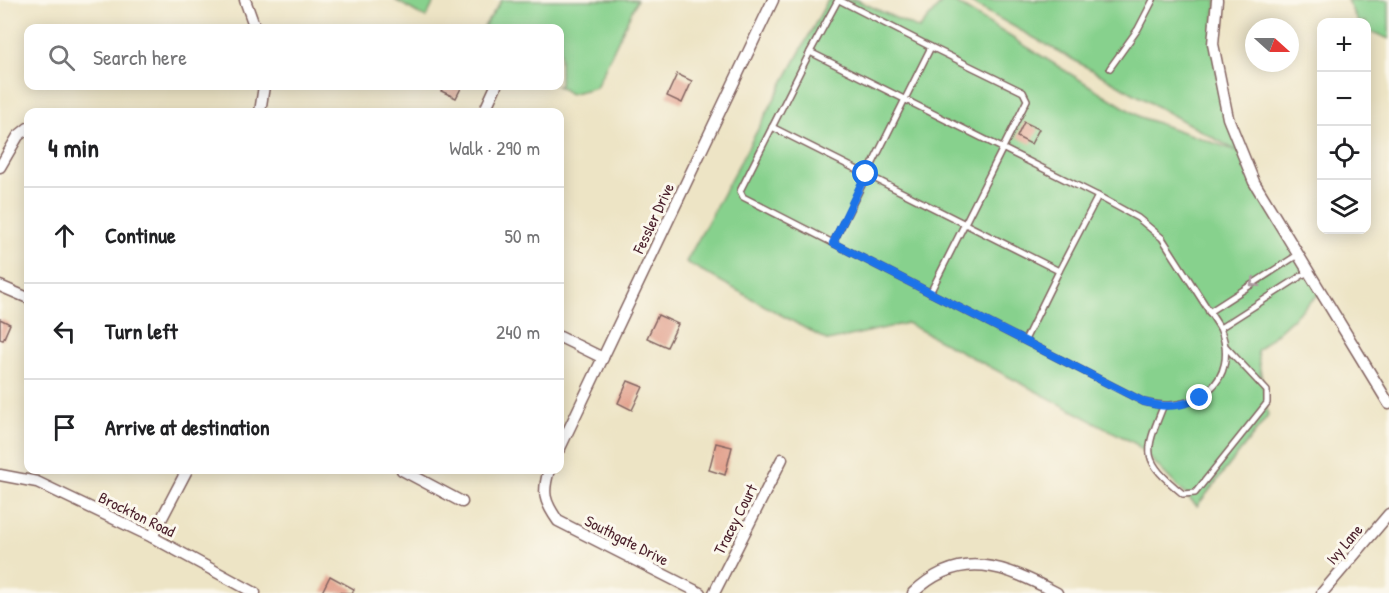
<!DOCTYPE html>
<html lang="en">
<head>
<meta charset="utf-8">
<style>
	:root { --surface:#fff; --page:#f2f2f2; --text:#202124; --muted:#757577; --line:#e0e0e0 }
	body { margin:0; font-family:"Patrick Hand",sans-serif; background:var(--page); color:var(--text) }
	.controls { position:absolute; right:18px; top:18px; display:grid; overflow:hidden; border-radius:12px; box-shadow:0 3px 15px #0003 }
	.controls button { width:54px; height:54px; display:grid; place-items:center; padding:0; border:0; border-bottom:2px solid var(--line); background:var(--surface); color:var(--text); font:30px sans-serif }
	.compass { position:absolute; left:1245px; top:18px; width:54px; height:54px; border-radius:50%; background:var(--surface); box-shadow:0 3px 15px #0003; rotate:111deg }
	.stop { position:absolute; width:18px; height:18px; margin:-14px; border:4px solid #1a73e8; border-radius:50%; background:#fff }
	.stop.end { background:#1a73e8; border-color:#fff; box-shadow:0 2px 6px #0008 }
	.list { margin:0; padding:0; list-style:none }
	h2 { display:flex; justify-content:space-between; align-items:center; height:78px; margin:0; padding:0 24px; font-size:26px }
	h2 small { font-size:20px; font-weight:400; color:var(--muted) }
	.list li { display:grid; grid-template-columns:39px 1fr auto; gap:18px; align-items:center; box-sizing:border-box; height:96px; padding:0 24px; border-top:2px solid var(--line) }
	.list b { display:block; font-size:22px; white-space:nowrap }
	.list em { font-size:20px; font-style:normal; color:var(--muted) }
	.icon { flex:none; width:33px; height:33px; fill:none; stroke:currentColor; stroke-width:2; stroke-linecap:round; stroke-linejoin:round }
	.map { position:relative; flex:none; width:1389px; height:593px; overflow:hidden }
	.search { position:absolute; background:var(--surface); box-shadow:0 3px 15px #0003; left:24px; top:24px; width:540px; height:66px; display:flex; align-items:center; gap:15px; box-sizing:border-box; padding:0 21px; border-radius:12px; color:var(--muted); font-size:22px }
	.panel { position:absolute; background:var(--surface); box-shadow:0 3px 15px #0003; left:24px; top:108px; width:540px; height:366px; border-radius:12px }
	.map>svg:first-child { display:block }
	.green { fill:#87d18d; stroke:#68785c; stroke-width:1.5 }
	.building { fill:#e09a85 }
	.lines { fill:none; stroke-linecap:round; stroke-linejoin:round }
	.service-casing { stroke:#836461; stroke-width:8 }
	.minor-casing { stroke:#836461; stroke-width:13 }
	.service { stroke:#fff; stroke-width:5 }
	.minor { stroke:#fff; stroke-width:10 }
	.oneway { stroke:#ae9aa0 }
	.route { stroke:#1a73e8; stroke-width:8 }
	.labels { text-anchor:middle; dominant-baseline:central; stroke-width:6; stroke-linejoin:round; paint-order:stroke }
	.street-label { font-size:16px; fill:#4a1f2b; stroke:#fbf7ec }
</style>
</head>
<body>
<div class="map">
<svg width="1389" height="593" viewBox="0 0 1389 593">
	<rect width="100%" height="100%" fill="#fbf7ec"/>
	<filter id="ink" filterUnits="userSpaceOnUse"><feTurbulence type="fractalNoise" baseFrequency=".0167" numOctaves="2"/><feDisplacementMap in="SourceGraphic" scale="12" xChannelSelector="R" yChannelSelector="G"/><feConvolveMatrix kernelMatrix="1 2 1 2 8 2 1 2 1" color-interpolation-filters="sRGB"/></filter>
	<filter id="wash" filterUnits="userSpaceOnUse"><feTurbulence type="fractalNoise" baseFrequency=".008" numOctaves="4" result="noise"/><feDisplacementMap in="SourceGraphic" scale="24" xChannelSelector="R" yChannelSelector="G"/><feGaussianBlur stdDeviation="1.35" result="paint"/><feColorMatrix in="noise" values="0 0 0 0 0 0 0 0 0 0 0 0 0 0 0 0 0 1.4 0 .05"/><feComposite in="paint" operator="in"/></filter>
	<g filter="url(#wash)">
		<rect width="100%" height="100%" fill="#ede4c5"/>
		<g class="green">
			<polygon points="395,0 435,0 426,18"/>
			<polygon points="502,0 637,0 596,87 570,94 557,86 560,86 560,28 483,28"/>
			<path d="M828,0H857L919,29L943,1L956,3L1140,117L1237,151L966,0H1217C1215,15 1211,31 1213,46C1223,140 1273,214 1321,292L1257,351L1268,416L1197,506L1136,444L907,323L828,341L686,262Z"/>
			<polygon points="1347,0 1389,0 1389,39 1367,30 1366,22 1358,22"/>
		</g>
		<g id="blocks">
			<g class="building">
				<polygon points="677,74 692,81 682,103 667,96"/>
				<polygon points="444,86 462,86 456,98 441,91"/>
				<polygon points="1024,122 1039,129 1031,144 1017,137"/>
				<polygon points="658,315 678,324 667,347 647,338"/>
				<polygon points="0,319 10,324 3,340 0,339"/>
				<polygon points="628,381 643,387 632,410 618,403"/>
				<polygon points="716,443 732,447 725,475 709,470"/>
				<polygon points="330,576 354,589 352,593 322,592"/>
			</g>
		</g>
	</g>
	<g filter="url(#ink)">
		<use href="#blocks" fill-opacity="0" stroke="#836461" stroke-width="1.5"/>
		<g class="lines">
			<defs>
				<g id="service">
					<path d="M810,52L1098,196L1138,218L1162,238L1220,328C1242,381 1194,416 1144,402L743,197L740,191Z"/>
					<polyline points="810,52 838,0"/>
					<polyline points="1110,68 1138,29 1153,0"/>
					<polyline points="772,127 1059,271 1098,196"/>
					<polyline points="833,243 931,47 839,0"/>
					<polyline points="930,293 1027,100 1023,92 931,47"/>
					<polyline points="1209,312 1299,254"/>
					<polyline points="1220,328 1309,271"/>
					<polyline points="1025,340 1059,271"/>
					<path d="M1163,407C1144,454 1141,459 1183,494L1195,493L1267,403V391L1226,347"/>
				</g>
				<g id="minor">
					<polyline points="245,0 255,28"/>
					<polyline points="1217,0 1213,44 1228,118 1254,182 1389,404"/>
					<polyline points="260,112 264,86"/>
					<polyline points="484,112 496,86"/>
					<polyline points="0,167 18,136 28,128"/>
					<polyline points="0,286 28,298"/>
					<polyline points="560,337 603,358"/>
					<polyline points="560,448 773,0"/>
					<polyline points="402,470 462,502"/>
					<path d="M549,470C542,493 544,501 558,521L700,593"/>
					<polyline points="0,475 37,482 152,537 255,593"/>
					<polyline points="152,537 187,470"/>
					<polyline points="714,593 782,459"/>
					<path d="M913,593C961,547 1005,566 1057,593"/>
					<polyline points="1322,593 1389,514"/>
				</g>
			</defs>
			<use href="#service" class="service-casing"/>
			<use href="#minor" class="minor-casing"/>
			<use href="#service" class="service"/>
			<use href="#minor" class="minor"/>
		</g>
		<defs><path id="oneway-chevron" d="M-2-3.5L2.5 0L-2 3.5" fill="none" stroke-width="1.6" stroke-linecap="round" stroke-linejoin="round" transform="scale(1.5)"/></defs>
		<use class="oneway" href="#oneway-chevron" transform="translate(1254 283) rotate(148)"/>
	</g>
	<g class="lines" filter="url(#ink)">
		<path class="route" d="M866,174L833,243L1144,402C1165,408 1180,407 1200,398"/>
	</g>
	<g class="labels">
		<g class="street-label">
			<text transform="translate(653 218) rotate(-65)">Fessler Drive</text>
			<text transform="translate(137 514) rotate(26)">Brockton Road</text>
			<text transform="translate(735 519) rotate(-63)">Tracey Court</text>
			<text transform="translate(627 540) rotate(27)">Southgate Drive</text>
			<text transform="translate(1344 544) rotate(-50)">Ivy Lane</text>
		</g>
	</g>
</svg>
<div class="controls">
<button>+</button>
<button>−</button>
<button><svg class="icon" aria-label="locate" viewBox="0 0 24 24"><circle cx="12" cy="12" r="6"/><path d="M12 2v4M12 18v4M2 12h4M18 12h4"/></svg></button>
<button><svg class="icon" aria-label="layers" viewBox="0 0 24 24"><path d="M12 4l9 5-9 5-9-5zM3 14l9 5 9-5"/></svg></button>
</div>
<svg class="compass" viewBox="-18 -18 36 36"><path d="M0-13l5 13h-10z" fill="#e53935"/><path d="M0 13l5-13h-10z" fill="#757577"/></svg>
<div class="stop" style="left:866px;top:174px"></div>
<div class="stop end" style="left:1200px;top:398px"></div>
<div class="search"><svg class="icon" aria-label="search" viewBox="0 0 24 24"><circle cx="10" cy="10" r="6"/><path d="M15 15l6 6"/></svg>Search here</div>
<section class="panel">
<h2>4 min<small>Walk · 290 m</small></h2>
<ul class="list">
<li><svg class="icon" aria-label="ahead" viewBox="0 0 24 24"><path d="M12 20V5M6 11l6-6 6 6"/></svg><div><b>Continue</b></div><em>50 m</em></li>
<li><svg class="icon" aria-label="left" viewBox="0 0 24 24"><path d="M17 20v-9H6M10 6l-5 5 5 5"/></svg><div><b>Turn left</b></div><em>240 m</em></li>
<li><svg class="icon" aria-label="arrive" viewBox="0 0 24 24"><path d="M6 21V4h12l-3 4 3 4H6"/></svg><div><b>Arrive at destination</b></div></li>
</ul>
</section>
</div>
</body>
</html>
